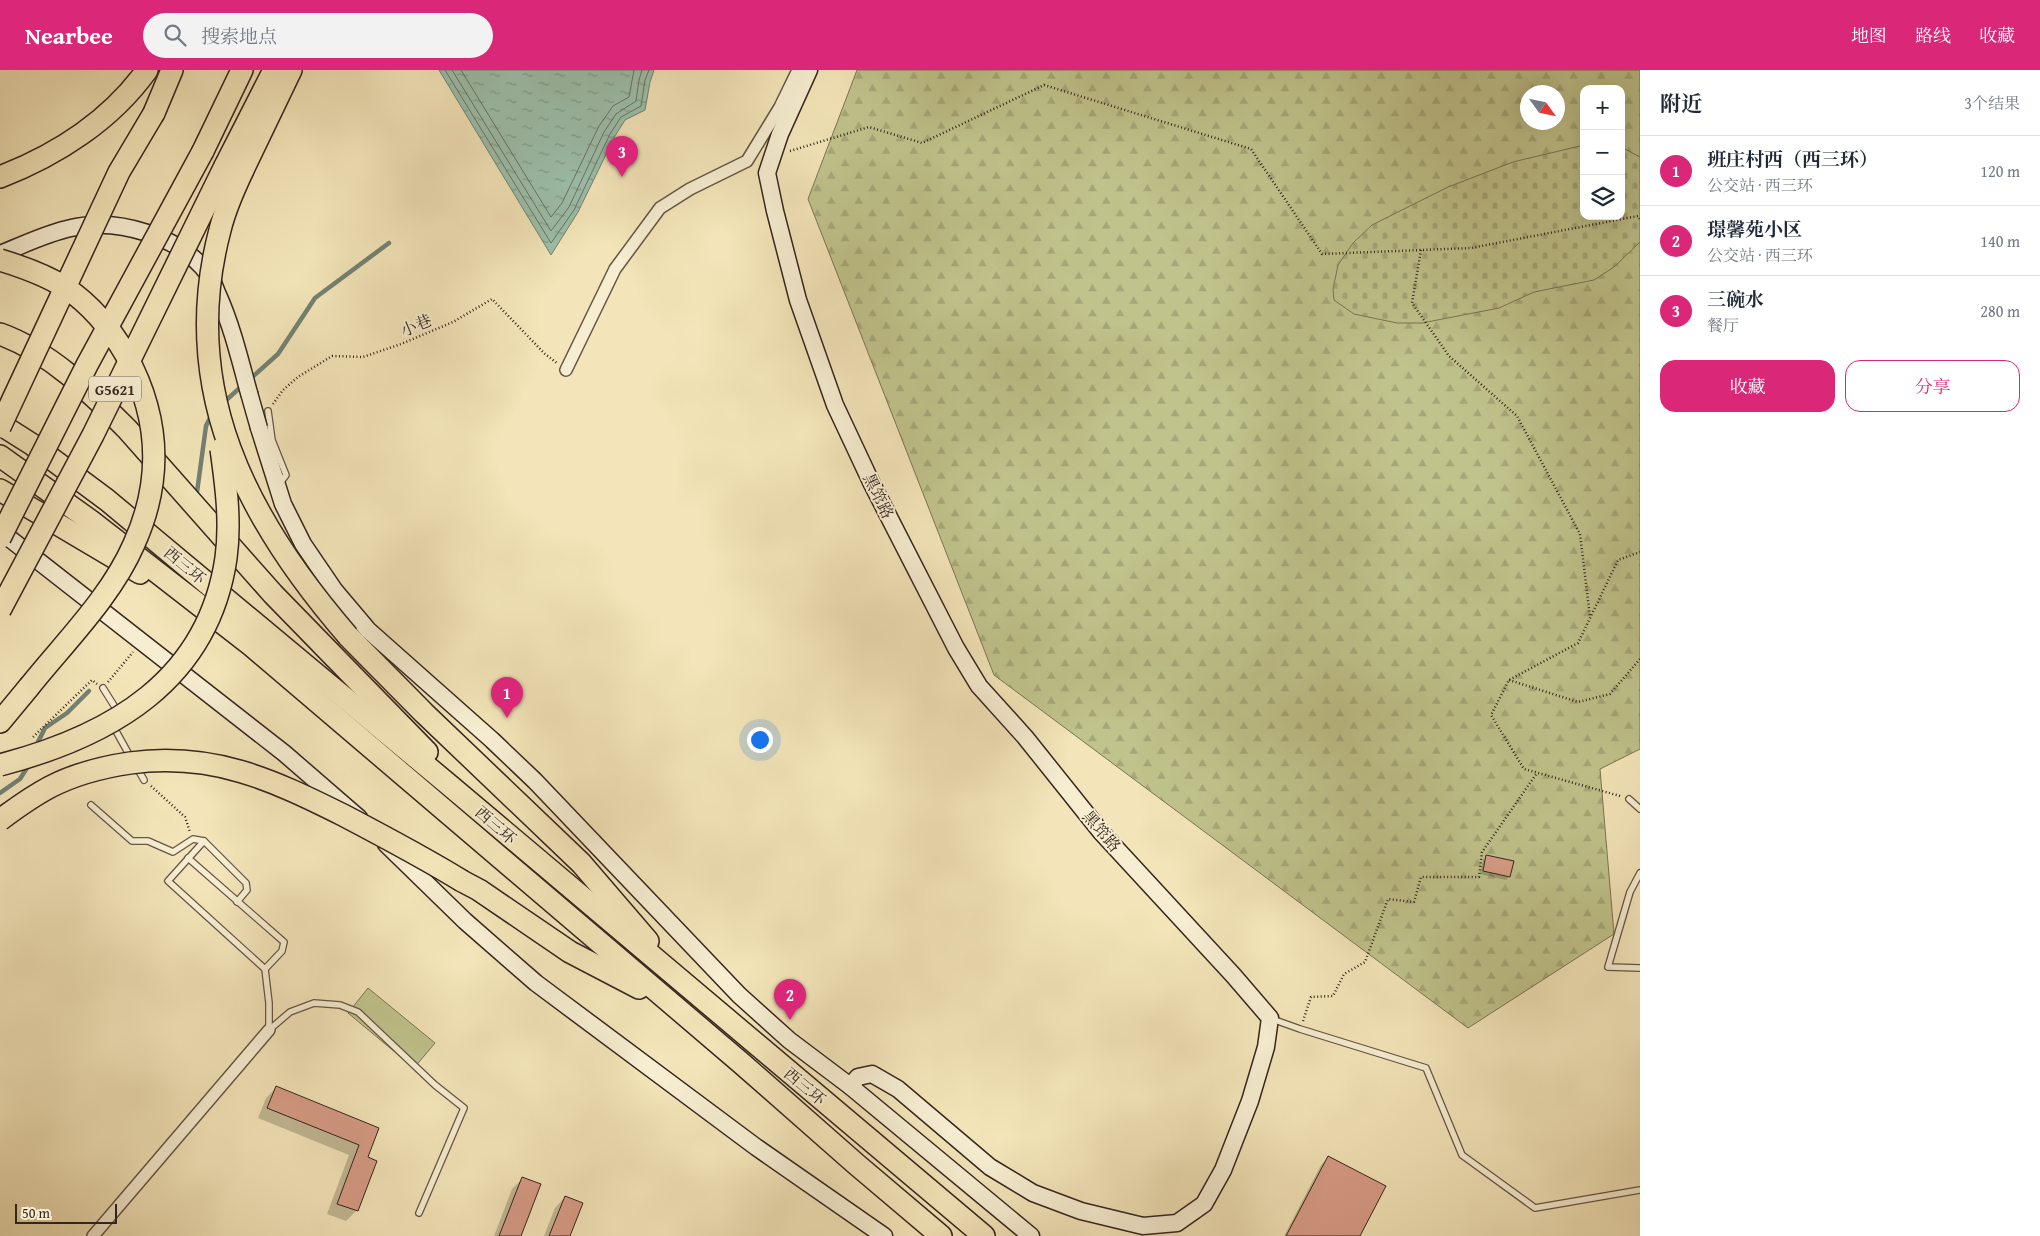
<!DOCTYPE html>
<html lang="zh">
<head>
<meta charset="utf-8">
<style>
	:root { --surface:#fff; --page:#f2f2f3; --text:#1f2937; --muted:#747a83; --line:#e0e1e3; --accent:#db2777 }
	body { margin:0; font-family:"Gentium Book Plus","Noto Serif SC",serif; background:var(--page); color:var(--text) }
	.controls { position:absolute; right:15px; top:15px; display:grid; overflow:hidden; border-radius:10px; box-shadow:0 5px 20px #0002 }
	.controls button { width:45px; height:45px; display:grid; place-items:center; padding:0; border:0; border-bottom:1px solid var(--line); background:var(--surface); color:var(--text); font:25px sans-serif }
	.compass { position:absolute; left:1520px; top:15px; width:45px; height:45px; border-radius:50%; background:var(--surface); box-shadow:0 5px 20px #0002; rotate:123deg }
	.scale { position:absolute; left:15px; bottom:12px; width:102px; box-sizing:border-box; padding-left:5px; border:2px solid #36251e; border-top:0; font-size:14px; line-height:18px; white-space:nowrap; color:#36251e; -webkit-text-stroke:4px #f7eed2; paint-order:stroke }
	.you { position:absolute; left:759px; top:669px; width:18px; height:18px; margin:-12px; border:4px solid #fff; border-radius:50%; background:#1a73e8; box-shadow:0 0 0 8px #1a73e833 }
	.badge { display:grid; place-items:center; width:32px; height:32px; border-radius:50%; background:var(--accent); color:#fff; font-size:16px; font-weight:700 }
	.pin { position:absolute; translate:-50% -41px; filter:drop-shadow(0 1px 2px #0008) }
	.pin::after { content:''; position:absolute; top:26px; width:18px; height:15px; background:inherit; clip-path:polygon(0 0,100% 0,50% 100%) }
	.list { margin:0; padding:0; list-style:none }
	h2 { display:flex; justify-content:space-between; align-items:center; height:65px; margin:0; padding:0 20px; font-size:21px }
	h2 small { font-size:16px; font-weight:400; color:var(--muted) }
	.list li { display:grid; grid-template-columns:32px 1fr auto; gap:15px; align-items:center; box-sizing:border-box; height:70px; padding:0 20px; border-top:1px solid var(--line) }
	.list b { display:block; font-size:19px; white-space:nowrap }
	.list p { margin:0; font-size:16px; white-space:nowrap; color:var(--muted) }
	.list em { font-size:16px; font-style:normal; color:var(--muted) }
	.actions { display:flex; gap:10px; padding:15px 20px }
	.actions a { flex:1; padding:11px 0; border:1px solid var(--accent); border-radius:15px; text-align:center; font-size:18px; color:var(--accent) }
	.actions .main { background:var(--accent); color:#fff }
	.icon { flex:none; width:28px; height:28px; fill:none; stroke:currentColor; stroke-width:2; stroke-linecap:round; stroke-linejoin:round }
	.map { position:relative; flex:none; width:1640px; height:1166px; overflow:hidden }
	header { display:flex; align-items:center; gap:30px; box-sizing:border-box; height:70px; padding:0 25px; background:var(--accent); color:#fff }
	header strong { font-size:24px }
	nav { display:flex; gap:28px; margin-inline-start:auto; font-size:18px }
	.search { width:350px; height:45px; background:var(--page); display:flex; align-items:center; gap:12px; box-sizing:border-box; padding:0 18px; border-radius:28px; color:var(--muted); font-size:19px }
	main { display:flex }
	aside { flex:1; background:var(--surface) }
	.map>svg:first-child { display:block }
	.forest { fill:url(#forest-firs); stroke:#7b7455; fill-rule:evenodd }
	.cemetery { fill:url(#cemetery-stones); stroke:#7b7455 }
	.garden { fill:#c0c38c; stroke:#7b7455 }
	.water { fill:url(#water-ripples); stroke:#738173 }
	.shadow { fill:#0003 }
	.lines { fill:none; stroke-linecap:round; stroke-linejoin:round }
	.shore { stroke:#697264; stroke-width:1 }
	.stream { stroke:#738173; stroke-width:4.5 }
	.building { fill:#d79d87; stroke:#36251e }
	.lane-casing { stroke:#655545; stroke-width:8 }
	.street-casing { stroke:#655545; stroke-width:14 }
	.secondary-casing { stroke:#36251e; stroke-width:19 }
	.highway-casing { stroke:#36251e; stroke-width:24 }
	.path { stroke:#36251e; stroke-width:2.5; stroke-dasharray:1 2.5; stroke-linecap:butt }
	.lane { stroke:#f7eed2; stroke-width:5.5 }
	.street { stroke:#f7eed2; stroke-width:11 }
	.secondary { stroke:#f7eed2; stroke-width:16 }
	.highway { stroke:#f3e5b9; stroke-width:21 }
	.secondary-bridge-casing { stroke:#36251e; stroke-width:19; stroke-linecap:butt }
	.highway-bridge-casing { stroke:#36251e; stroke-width:24; stroke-linecap:butt }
	.secondary-bridge { stroke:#f7eed2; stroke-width:16 }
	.highway-bridge { stroke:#f3e5b9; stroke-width:21 }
	.labels { text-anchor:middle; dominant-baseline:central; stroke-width:4; stroke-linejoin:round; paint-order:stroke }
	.shield { fill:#f7eed2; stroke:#706154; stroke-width:1 }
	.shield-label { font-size:15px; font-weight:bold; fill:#36251e }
	.street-label { font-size:16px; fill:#36251e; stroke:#f7eed2 }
</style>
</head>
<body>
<header>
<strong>Nearbee</strong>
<div class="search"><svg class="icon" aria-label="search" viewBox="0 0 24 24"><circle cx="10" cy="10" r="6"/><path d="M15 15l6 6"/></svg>搜索地点</div>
<nav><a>地图</a><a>路线</a><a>收藏</a></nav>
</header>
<main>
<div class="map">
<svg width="1640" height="1166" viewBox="0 0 1640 1166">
	<defs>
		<pattern id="forest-firs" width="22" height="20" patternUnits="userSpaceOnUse" patternTransform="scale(1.25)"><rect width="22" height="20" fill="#c0c38c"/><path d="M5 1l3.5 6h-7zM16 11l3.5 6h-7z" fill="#a6a778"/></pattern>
		<pattern id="cemetery-stones" width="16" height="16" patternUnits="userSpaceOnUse" patternTransform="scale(1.25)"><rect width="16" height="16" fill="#c0c38c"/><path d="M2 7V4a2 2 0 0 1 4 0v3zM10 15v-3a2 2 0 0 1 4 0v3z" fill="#a6a778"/></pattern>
		<pattern id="water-ripples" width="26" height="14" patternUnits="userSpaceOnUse" patternTransform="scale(1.25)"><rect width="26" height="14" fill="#9cbfab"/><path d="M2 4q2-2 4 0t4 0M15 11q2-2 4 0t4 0" fill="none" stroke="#809b8b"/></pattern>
	</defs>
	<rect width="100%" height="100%" fill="#f3e5b9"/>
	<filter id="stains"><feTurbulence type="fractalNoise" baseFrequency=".004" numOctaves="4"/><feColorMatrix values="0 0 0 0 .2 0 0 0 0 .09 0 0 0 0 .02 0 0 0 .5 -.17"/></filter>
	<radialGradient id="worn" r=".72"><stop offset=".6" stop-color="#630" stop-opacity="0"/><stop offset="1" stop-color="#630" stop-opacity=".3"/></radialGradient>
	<path class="forest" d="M857,0H1640V679L1600,699L1614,864L1468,958L994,605L808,129ZM1584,19H1621V146H1584ZM1528,22H1558V52H1528Z"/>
	<polygon class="cemetery" points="1584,75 1584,146 1621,146 1621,77 1640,87 1640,172 1614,197 1594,210 1534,222 1499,238 1422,253 1397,253 1354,244 1334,230 1333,219 1338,195 1353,173 1372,155 1448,117 1513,92"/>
	<polygon class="garden" points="368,918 435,973 414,998 348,943"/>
	<polygon class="water" points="439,0 654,0 650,12 645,40 625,50 615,66 578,142 551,185"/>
	<g class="shadow">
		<polygon points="1487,787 1509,807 1506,810 1480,804 1483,790"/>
		<polygon points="276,1018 378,1059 366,1088 357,1140 346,1151 327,1144 349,1085 258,1048 266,1028"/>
		<polygon points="1328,1088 1358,1166 1284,1166 1321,1095"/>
		<polygon points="523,1108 519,1166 494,1166 512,1119"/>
		<polygon points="565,1127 569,1166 544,1166 555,1138"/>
	</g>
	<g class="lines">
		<g class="shore">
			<polyline points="445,0 551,173 574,140 610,64 621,47 641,36 645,10 649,0"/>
			<polyline points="452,0 551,161 569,137 604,62 616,44 636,31 639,10 642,0"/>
			<polyline points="461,0 551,147 562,133 599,56 613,36 629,27 634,0"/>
		</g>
		<g class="stream">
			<polyline points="249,310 278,284 315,228 389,173"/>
			<polyline points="223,333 243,315"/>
			<polyline points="197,422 206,356 212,344"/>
			<polyline points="36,676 45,658 67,643 89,621"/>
			<polyline points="0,723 20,709 30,693"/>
		</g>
	</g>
	<g class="building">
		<polygon points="1486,785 1514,791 1510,807 1483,801"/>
		<polygon points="276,1016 379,1058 368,1087 377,1091 358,1141 337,1134 359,1075 267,1038"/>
		<polygon points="1328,1086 1386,1116 1360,1166 1286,1166"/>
		<polygon points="522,1107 541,1114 521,1166 499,1166"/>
		<polygon points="565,1126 583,1133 570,1166 549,1166"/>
	</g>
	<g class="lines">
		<defs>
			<g id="lane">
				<polyline points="268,341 272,370 286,405 280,413"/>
				<polyline points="103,618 118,642"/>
				<polyline points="112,654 131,688"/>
				<polyline points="137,698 144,710"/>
				<polyline points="1629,729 1640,739"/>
				<polyline points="91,735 132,771 148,771 173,782 193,769 204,771 246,813 247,820 237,832"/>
				<polyline points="204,771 168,811 265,899 269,933 269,960"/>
				<polyline points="188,788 284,872 282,881 265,899"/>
				<polyline points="1640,803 1630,822 1608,897 1640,898"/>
				<polyline points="1272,949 1300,959 1426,998 1462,1085 1535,1138 1640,1120"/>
				<polyline points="269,960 290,942 314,933 340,935 358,942 435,1015 464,1038 419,1143"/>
			</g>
			<g id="street">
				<polyline points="566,300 615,199 660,138 690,119 747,91 780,37 798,0"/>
				<polyline points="93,1166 269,960"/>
			</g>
			<g id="secondary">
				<polyline points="809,0 780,64 767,103 775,141 798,230 835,335 872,414 956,578 979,616 1025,667 1101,762 1233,905 1270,948 1266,977 1250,1031 1223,1100 1204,1134 1177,1153 1143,1156 1081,1141 1033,1123 990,1097 898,1019 872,1004 858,1007 850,1016"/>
				<path d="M0,184C23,175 47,163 71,158C118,147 180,166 209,205C213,210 215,219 218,225C232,256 240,290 249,323"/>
				<polyline points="259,358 283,434 303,474 335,521 368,560 492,670 535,711 739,925 789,970 850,1016 1031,1166"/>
				<polyline points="0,461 284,683 359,748"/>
				<polyline points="386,774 465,851 536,913 756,1077 884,1166"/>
			</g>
			<g id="highway">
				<polyline points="154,43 172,0"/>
				<polyline points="203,81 242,0"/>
				<polyline points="225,96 274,0"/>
				<polyline points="243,100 291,0"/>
				<path d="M0,107C57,85 111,50 147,0"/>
				<path d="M0,264C50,282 90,322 127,359L273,524L427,682"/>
				<polyline points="0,354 33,375 107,430 448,714 984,1166"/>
				<polyline points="0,386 91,451 252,576 740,992 856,1094 941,1166"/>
				<polyline points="0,420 140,503"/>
				<polyline points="348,566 424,643 581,793 648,871"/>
				<polyline points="0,652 29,617"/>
				<polyline points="462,811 479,820 570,882 639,918"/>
			</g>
		</defs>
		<use href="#lane" class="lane-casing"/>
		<use href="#street" class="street-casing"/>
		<use href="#secondary" class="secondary-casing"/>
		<use href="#highway" class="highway-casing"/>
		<g class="path">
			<polyline points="790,81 869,57 922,73 1044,15 1251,79 1322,184 1471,178 1638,146 1640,149"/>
			<polyline points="1421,180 1412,233 1449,286 1517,346 1580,464 1590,547"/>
			<polyline points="273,334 283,320 298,307 332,286 363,287 401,274 453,252 492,229 545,284 557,293"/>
			<polyline points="1509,610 1578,632 1610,624 1640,589"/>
			<polyline points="108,612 133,582"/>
			<polyline points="33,667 92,610 97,614"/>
			<polyline points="151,716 185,747 190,762"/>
			<polyline points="1620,726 1524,699 1491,645 1509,610 1578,573 1618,490 1640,482"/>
			<polyline points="1303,951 1311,927 1333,926 1344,904 1365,892 1388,829 1414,832 1421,807 1479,807 1482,782 1537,703"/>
		</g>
		<use href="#lane" class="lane"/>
		<use href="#street" class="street"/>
		<use href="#secondary" class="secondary"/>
		<use href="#highway" class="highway"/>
		<defs>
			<polyline id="secondary-bridge" points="249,323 259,358"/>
			<g id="highway-bridge">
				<path d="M243,100C234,119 225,139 220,160C178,319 246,448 348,566"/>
				<path d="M0,190C23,197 46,205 66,218C91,235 111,259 126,285C160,347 163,410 134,474C111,527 65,572 29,617"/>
				<polyline points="0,357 119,102 154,43"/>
				<polyline points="0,468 87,295 203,81"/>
				<polyline points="0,540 93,365 225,96"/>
				<path d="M0,695C111,666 208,611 226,488C231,452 226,415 221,379"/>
				<path d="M0,750C16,738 33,726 50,717C75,704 103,697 130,693C212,682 271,709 343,745C383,766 423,787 462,811"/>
			</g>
		</defs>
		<use href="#secondary-bridge" class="secondary-bridge-casing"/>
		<use href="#highway-bridge" class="highway-bridge-casing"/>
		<use href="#secondary-bridge" class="secondary-bridge"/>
		<use href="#highway-bridge" class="highway-bridge"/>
	</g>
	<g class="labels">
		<rect class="shield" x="89" y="306.5" width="52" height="25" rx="4"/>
		<g class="shield-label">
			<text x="115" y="319">G5621</text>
		</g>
		<g class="street-label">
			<text transform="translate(416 255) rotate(-23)">小巷</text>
			<text transform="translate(879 426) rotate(64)">黑筇路</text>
			<text transform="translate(185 495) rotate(40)">西三环</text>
			<text transform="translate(496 755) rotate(41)">西三环</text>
			<text transform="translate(1102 761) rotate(49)">黑筇路</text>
			<text transform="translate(805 1016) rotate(40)">西三环</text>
		</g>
	</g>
	<rect width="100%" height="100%" filter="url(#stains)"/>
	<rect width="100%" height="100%" fill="url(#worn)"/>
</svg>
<div class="controls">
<button>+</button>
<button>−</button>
<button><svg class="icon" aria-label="layers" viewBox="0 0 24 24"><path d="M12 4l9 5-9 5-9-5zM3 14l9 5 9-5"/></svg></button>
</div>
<svg class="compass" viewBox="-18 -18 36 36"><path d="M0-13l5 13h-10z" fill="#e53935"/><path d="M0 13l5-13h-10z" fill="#747a83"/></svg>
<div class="scale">50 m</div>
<div class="you"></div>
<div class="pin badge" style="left:507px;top:648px">1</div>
<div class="pin badge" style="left:790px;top:950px">2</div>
<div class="pin badge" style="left:622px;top:107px">3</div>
</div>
<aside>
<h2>附近<small>3个结果</small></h2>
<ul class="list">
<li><span class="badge">1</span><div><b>班庄村西（西三环）</b><p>公交站 · 西三环</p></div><em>120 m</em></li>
<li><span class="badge">2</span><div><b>璟馨苑小区</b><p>公交站 · 西三环</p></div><em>140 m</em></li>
<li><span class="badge">3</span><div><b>三碗水</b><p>餐厅</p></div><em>280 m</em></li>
</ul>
<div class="actions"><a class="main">收藏</a><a>分享</a></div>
</aside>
</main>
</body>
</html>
